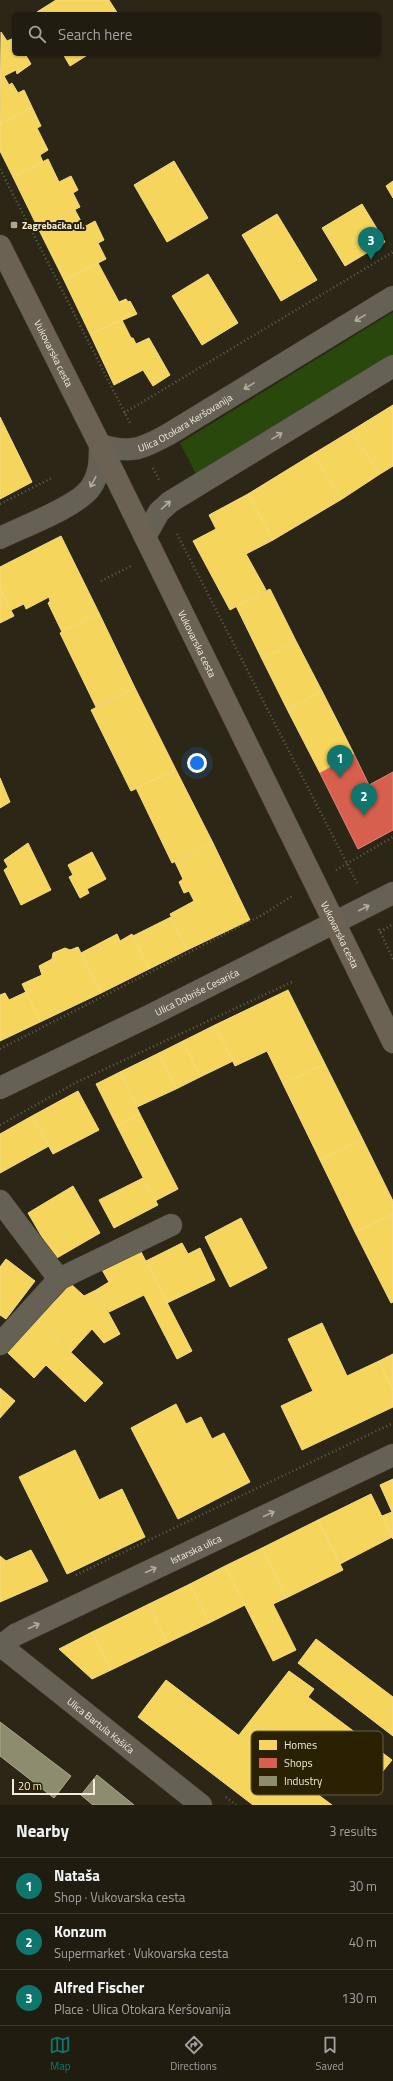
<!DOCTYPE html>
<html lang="en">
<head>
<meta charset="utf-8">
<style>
	:root { --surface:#201c10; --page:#282519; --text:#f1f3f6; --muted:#a2a19f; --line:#3d3a30; --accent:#0f766e }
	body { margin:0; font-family:"Titillium Web",sans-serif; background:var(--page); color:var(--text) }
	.scale { position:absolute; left:12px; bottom:10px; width:83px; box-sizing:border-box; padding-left:4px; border:2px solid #f2ecda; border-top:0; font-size:11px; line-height:14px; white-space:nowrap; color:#f2ecda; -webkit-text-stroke:3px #2a2002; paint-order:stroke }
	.you { position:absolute; left:197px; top:763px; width:14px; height:14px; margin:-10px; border:3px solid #fff; border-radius:50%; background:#1a73e8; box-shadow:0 0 0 6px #1a73e833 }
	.badge { display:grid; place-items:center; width:26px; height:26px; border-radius:50%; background:var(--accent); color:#fff; font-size:13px; font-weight:700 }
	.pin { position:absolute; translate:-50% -33px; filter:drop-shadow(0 1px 2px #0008) }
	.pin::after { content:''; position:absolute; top:21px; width:14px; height:12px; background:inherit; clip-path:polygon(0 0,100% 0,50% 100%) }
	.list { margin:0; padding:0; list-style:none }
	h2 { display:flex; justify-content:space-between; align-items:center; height:52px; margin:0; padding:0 16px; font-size:17px }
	h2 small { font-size:13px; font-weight:400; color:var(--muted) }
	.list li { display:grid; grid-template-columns:26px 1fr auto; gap:12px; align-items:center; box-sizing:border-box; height:56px; padding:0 16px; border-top:1px solid var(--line) }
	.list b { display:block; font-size:15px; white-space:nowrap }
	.list p { margin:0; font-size:13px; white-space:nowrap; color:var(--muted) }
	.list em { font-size:13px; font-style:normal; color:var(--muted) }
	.icon { flex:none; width:22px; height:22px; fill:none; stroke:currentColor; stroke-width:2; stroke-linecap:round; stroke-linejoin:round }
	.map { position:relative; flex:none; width:393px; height:1805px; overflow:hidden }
	.search { position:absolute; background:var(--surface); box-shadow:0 1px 3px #0004; left:12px; right:12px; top:12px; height:44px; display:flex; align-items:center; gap:10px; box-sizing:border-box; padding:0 14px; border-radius:6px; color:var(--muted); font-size:15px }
	.sheet { height:220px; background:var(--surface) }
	nav { display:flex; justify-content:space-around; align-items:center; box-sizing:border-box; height:56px; border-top:1px solid var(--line); background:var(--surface); font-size:11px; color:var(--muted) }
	nav a { display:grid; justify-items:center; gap:2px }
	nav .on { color:var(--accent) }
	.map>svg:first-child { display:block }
	.green { fill:#29480b }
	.homes { fill:#f6d55c; stroke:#f5dc82 }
	.shops { fill:#d6604d; stroke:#de8a77 }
	.industry { fill:#8c8c6e; stroke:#aba98e }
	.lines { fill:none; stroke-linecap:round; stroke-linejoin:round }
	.minor-casing { stroke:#433f33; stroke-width:23 }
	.major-casing { stroke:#433f33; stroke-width:23 }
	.path { stroke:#625f53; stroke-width:2.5; stroke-dasharray:1 3; stroke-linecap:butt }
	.minor { stroke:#656155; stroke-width:22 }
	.major { stroke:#6b6253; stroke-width:22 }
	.oneway { stroke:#b3ad9e }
	.poi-dot { fill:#aca795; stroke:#2a2002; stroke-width:1.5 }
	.labels { text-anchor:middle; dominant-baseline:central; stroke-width:4; stroke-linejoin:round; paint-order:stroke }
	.poi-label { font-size:10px; font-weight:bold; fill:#f2ecda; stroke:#2a2002; text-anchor:start }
	.street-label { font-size:10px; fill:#f2ecda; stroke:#2a2002 }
	.key { fill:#2a2002; stroke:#665d43; stroke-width:1 }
	.key-label { font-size:11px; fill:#f2ecda }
</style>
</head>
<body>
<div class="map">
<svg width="393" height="1805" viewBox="0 0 393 1805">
	<rect width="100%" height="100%" fill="#2b2615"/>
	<polygon class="green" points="393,312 393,358 197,476 180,443"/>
	<g class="homes">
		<polygon points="56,0 109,0 118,14 38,14 37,12"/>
		<polygon points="1,32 7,41 14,38 14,54 25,54 31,64 17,74 16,70 4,76 9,85 12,83 18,93 24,90 32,107 0,124"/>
		<polygon points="63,54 89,54 70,66"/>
		<polygon points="32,107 41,126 37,128 48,150 40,155 43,162 13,177 0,151 0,124"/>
		<polygon points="48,159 59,182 71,176 78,190 73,193 80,207 38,228 13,177"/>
		<polygon points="174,161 208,218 167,242 134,185"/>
		<polygon points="393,181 393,198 386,186"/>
		<polygon points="362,204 385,242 345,266 322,228"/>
		<polygon points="75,210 84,227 95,221 104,240 98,243 106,259 64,280 38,228"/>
		<polygon points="277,214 317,280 281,301 242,235"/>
		<polygon points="98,263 119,302 126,299 128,302 130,301 137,314 90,334 64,280"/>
		<polygon points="208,274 238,323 202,345 172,296"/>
		<polygon points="122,320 131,338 133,338 136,344 149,338 170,375 153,386 143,370 114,385 90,334"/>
		<polygon points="393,405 393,466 380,474 351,431"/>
		<polygon points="0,417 32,482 0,499"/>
		<polygon points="351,431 380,474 342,499 313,454"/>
		<polygon points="313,454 342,499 273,540 248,494"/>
		<polygon points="248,494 273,540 246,554 266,590 230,610 193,541 216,529 209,515"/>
		<polygon points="61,536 99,613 62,632 48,603 50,601 49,597 26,609 24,604 11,610 0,589 0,567"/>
		<polygon points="0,589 14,616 0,623"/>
		<polygon points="270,589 296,641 262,659 236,606"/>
		<polygon points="99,613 135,688 96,707 60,633"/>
		<polygon points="296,641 322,691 288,711 262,659"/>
		<polygon points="135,688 176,770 131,791 91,710"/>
		<polygon points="322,691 354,754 320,773 288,711"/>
		<polygon points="176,770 213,843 172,863 136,788"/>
		<polygon points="0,778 10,802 0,808"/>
		<polygon points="28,843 51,890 21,905 4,870 8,867 4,860"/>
		<polygon points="213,843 250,920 187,950 170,914 194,901 189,891 184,893 179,882 183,879 175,862"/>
		<polygon points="92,852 106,879 87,889 89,893 80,898 69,877 73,875 68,865"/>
		<polygon points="171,917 187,950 149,969 133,936"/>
		<polygon points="117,934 120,941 132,934 149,969 101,993 81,953"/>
		<polygon points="78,947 101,993 40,1022 22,984 42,975 39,966 52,959 53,953 65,948 70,950"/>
		<polygon points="288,990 325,1064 283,1084 267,1051 235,1066 215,1025"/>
		<polygon points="26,992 40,1022 0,1041 0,995 5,993 9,1000"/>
		<polygon points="215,1025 233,1061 200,1077 183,1041"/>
		<polygon points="183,1041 200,1077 176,1089 159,1053"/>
		<polygon points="159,1053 176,1089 137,1107 120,1072"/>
		<polygon points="325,1064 363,1140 320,1160 283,1084"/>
		<polygon points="120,1072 140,1114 117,1126 96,1084"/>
		<polygon points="78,1091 99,1130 53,1154 32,1116"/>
		<polygon points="140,1114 178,1189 155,1201 117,1126"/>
		<polygon points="32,1116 49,1146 0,1173 0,1134"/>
		<polygon points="363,1140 393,1201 393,1214 355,1232 320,1160"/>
		<polygon points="143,1178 158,1205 114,1228 99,1200"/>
		<polygon points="73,1186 100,1233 55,1259 28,1213"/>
		<polygon points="393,1214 393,1302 391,1303 355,1232"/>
		<polygon points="241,1218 267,1268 230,1287 205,1237"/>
		<polygon points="182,1243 188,1254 200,1248 215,1280 167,1303 146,1261"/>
		<polygon points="139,1248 192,1351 177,1359 144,1295 109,1312 96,1290 109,1282 101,1268"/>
		<polygon points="6,1259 35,1281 6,1319 0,1315 0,1267"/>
		<polygon points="71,1284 84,1296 96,1290 120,1334 104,1343 92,1329 71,1352 37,1320"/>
		<polygon points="37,1320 103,1383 85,1402 46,1365 34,1378 7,1352"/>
		<polygon points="322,1323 347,1376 379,1361 393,1390 393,1407 302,1450 281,1406 313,1391 288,1339"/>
		<polygon points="393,1354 393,1390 379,1361"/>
		<polygon points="0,1388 15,1401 0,1418"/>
		<polygon points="176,1404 186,1424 201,1417 212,1439 224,1433 250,1482 178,1519 131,1428"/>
		<polygon points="75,1450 99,1500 122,1489 145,1537 67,1574 19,1477"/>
		<polygon points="393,1479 393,1539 382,1516 392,1512 380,1485"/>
		<polygon points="371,1494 392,1537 340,1564 318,1520"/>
		<polygon points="318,1520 343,1570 286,1598 262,1548"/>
		<polygon points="262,1548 286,1598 273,1604 296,1650 273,1661 225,1566"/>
		<polygon points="31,1550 48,1581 0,1602 0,1556 6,1561"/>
		<polygon points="225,1566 245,1605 209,1623 190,1584"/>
		<polygon points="190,1584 209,1623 167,1643 149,1604"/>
		<polygon points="149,1604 167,1643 111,1670 92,1632"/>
		<polygon points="92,1632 111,1670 92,1679 59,1649"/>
		<polygon points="316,1639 393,1697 393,1736 298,1663"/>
		<polygon points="289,1671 314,1689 308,1697 392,1760 365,1793 287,1732 267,1757 239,1735"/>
		<polygon points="166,1680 267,1757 332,1805 253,1805 138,1717"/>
	</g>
	<polygon class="shops" points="354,754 369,785 393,772 393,830 358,849 320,773"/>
	<g class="industry">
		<polygon points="0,1722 71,1776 54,1798 0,1756"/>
		<polygon points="97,1775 134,1805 93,1805 81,1795"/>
	</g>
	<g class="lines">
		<defs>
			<g id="minor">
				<polyline points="145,537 159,512 170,502 393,366"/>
				<path id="s1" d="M0,538C22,527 79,506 91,487C100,474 100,460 100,445C131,454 142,449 169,434L393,297"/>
				<path id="s2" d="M0,1088L151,1015L393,893"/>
				<polyline points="0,1201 59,1279"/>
				<polyline points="0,1344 59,1279 171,1225"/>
				<path id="s3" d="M0,1645L201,1805"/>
				<path id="s4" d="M1,1646L15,1635L393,1455"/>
			</g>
			<g id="major">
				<path id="s5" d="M0,246L100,445L393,1042"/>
			</g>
		</defs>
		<use href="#minor" class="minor-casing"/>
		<use href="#major" class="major-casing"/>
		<g class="path">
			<polyline points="0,169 130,423"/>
			<polyline points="124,413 393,252"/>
			<polyline points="153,468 159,480"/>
			<polyline points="0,504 52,478"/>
			<polyline points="177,534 357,883"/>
			<polyline points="101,581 131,566"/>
			<polyline points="336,870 393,837"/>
			<polyline points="379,929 393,959"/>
			<polyline points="380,932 393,924"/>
			<polyline points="0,1049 262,915 294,895"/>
			<polyline points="0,1125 77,1082 294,981"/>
			<polyline points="76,1575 393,1423"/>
			<polyline points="226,1797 236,1805"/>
		</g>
		<use href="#minor" class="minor"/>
		<use href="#major" class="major"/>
	</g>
	<defs><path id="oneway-shaft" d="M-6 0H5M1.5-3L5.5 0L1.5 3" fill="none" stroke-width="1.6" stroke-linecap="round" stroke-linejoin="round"/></defs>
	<g class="oneway">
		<use href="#oneway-shaft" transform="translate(360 318) rotate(149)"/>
		<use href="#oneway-shaft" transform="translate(249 386) rotate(149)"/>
		<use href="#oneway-shaft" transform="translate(277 436) rotate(-31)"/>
		<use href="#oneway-shaft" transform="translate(93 482) rotate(118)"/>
		<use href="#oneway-shaft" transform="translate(166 505) rotate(-42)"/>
		<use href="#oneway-shaft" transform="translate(364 908) rotate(-27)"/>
		<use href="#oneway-shaft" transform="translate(269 1514) rotate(-25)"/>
		<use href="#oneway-shaft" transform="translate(151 1570) rotate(-25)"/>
		<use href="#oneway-shaft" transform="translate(34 1626) rotate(-25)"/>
	</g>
	<rect class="poi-dot" x="10" y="221" width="8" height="8" rx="2"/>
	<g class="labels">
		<g class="poi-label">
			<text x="22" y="225">Zagrebačka ul.</text>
		</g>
		<g class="street-label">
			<text stroke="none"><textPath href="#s5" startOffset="120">Vukovarska cesta</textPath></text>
			<text stroke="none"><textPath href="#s1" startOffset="241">Ulica Otokara Keršovanija</textPath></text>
			<text stroke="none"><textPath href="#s5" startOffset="444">Vukovarska cesta</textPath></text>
			<text stroke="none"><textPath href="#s5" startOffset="768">Vukovarska cesta</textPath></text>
			<text stroke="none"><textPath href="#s2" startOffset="219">Ulica Dobriše Cesarića</textPath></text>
			<text stroke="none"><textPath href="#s4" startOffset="218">Istarska ulica</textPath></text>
			<text stroke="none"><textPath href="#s3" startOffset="129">Ulica Bartula Kašića</textPath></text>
		</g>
	</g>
	<rect x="251" y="1731" width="132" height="64" rx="6" class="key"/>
	<rect x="259" y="1740" width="18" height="10" fill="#f6d55c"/>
	<rect x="259" y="1758" width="18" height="10" fill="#d6604d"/>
	<rect x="259" y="1776" width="18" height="10" fill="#8c8c6e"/>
	<g class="key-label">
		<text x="284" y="1749">Homes</text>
		<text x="284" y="1767">Shops</text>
		<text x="284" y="1785">Industry</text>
	</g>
</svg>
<div class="scale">20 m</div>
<div class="you"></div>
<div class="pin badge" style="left:340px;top:778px">1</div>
<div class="pin badge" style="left:364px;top:816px">2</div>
<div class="pin badge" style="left:371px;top:260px">3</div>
<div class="search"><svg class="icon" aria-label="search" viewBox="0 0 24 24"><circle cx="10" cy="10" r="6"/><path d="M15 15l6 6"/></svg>Search here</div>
</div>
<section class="sheet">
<h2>Nearby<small>3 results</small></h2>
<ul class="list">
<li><span class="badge">1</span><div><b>Nataša</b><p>Shop · Vukovarska cesta</p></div><em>30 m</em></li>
<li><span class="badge">2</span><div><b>Konzum</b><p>Supermarket · Vukovarska cesta</p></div><em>40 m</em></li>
<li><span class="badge">3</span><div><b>Alfred Fischer</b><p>Place · Ulica Otokara Keršovanija</p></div><em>130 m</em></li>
</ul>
</section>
<nav>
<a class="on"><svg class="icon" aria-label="map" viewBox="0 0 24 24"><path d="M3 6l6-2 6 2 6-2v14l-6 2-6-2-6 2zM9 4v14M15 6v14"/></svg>Map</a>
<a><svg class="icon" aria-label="directions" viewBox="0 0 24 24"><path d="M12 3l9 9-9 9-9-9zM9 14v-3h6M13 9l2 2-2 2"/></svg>Directions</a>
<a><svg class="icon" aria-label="saved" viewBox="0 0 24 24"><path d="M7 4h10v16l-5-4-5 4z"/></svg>Saved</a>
</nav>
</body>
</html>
